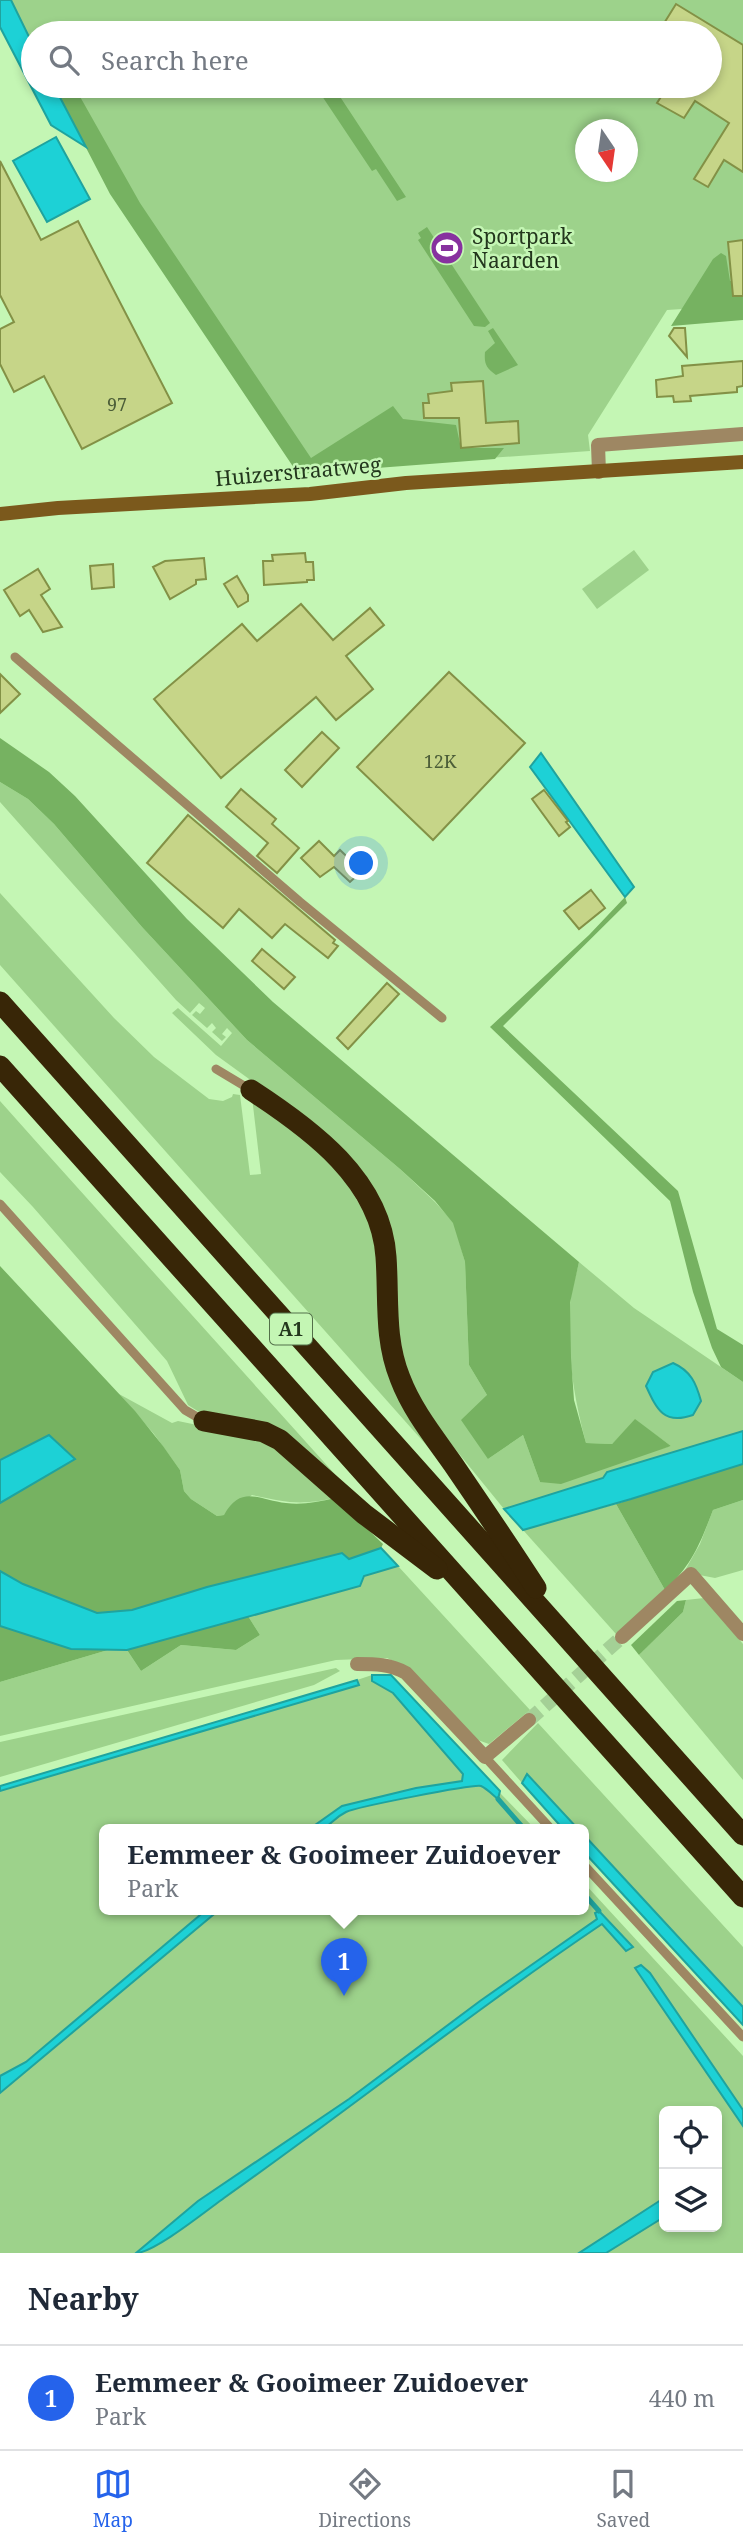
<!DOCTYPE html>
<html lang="en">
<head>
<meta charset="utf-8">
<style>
	:root { --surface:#fff; --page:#f6f6f7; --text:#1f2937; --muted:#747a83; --line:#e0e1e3; --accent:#2563eb }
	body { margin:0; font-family:"Noto Serif",serif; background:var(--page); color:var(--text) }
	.controls { position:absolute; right:21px; bottom:21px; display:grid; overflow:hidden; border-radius:10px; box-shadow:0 4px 10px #0003 }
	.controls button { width:63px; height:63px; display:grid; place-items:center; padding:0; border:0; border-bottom:2px solid var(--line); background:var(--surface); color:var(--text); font:35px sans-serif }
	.compass { position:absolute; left:575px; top:119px; width:63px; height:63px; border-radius:50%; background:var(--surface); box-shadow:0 4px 10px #0003; rotate:167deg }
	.you { position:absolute; left:362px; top:864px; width:24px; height:24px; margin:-18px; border:5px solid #fff; border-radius:50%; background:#1a73e8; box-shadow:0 0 0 10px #1a73e833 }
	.badge { display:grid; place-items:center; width:46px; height:46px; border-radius:50%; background:var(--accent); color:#fff; font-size:23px; font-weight:700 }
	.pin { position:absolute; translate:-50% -58px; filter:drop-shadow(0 2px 4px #0008) }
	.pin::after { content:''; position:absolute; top:37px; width:24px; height:21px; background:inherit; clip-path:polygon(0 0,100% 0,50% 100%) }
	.popup { position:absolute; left:99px; top:1824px; width:490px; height:91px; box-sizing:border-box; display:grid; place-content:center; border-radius:10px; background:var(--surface); filter:drop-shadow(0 2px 5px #0005); font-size:23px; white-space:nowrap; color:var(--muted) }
	.popup b { font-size:26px; color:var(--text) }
	.popup::after { content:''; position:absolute; left:50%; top:100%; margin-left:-14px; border:14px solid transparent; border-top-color:var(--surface) }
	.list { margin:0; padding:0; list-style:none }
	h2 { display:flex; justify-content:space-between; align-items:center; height:91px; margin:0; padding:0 28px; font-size:30px }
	h2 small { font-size:23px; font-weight:400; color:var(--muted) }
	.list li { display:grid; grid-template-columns:46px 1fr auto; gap:21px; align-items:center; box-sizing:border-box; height:105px; padding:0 28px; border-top:2px solid var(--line) }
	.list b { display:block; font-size:26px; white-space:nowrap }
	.list p { margin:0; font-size:23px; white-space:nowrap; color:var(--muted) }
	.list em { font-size:23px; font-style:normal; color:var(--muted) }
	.icon { flex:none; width:38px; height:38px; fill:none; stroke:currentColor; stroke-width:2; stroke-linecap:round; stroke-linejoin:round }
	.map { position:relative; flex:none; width:743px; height:2253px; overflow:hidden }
	.search { position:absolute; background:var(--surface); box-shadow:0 4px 10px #0003; left:21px; right:21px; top:21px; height:77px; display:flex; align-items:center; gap:18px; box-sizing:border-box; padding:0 24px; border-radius:38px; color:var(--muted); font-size:26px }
	.sheet { height:196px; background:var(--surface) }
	nav { display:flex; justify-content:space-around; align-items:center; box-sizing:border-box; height:98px; border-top:2px solid var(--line); background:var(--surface); font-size:19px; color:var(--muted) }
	nav a { display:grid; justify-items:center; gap:4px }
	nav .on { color:var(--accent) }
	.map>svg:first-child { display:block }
	.green { fill:#9dd28b; fill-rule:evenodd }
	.forest { fill:#76b261 }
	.water { fill:#1dd1d6; stroke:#1fa39e; stroke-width:2 }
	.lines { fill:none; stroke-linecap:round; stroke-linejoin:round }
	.stream { stroke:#1fa39e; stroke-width:5 }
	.building { fill:#c6d588; stroke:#839146; stroke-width:2 }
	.street-tunnel { stroke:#a4d096; stroke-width:14; stroke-dasharray:14 7; stroke-linecap:butt }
	.lane { stroke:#9e8763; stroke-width:9 }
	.street { stroke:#9e8763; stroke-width:14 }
	.secondary { stroke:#7b591c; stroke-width:14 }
	.highway { stroke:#382607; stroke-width:21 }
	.labels { text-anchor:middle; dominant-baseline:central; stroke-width:5; stroke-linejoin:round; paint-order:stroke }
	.number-label { font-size:18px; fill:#4c5e38 }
	.shield { fill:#c4f6b4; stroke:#53704a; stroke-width:2 }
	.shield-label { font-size:19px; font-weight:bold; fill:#23371d }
	.poi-label { font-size:21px; fill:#23371d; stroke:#c4f6b4; text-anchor:start }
	.street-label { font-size:21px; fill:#23371d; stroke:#c4f6b4 }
</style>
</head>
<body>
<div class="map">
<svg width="743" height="2253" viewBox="0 0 743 2253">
	<rect width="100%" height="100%" fill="#c4f6b4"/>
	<g class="green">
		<path d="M11,0H743V305L667,310L588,435L590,451L301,471L65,86H710V33H33V45ZM586,130H628V172H586Z"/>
		<polygon points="634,550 649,570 597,609 582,589"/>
		<path d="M0,782L28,799L54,824L142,927L247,1040L400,1169L435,1202L454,1223L465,1262L469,1365L487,1395L488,1459L523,1435L540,1482L671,1446L635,1420L612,1444L586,1443C574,1398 566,1351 570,1304C571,1290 576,1276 579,1262L634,1308L743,1382V1431L607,1472L603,1478L504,1509L447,1439L431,1417L408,1377L398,1338L389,1232L289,1108L216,1055L172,1013L178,1008L221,1046L232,1033L227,1028L222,1034L226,1037L222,1041L212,1032L216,1028L212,1023L207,1028L192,1015L196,1011L200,1014L205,1008L199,1003L190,1013L176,1000L0,802Z"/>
		<polygon points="0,893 114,1018 154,1057 209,1099 223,1101 232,1097 233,1094 240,1095 250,1175 261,1174 252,1097 335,1163 375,1231 382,1301 444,1465 0,965"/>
		<polygon points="0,1101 41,1147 341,1481 287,1438 204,1415 188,1405 167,1361 33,1207 0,1172"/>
		<path d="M119,1394L172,1423L178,1421L250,1436L272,1443L335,1498C298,1506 286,1502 252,1495L224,1515L217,1516L191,1499L184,1491L180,1470L154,1434Z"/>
		<polygon points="743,1500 743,1570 715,1578 684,1572 700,1544 713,1510"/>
		<polygon points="616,1504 665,1590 616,1634 523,1530"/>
		<polygon points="398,1566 530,1710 489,1744 472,1738 402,1665 387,1658 336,1660 0,1736 0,1682 108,1650 127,1650 141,1671 181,1645 236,1650 260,1635 248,1616 360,1586 364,1576"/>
		<polygon points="704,1598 743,1644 743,1780 639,1655 683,1612 686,1600"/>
		<polygon points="336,1668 340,1671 314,1685 0,1777 0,1742"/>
		<path d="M372,1675V1681L389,1679L536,1830H104V1910H584V1883L743,2056V2253H0V1790L358,1685L357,1680ZM664,2111H717V2227H664Z"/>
		<polygon points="538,1723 743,1947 743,2007 584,1835 584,1830 579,1830 528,1774 522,1783 502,1760"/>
	</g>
	<g class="forest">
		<polygon points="54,86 74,86 140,203 311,458 393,406 403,419 456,425 461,448 504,448 495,459 298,474 110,194"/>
		<polygon points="318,86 333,86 406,197 397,201 376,169 372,171 318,90"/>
		<polygon points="427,227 490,323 485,327 474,326 418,240 421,238 418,233"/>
		<polygon points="721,253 726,256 730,281 743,281 743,320 671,326 713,259"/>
		<path d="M493,328L518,365L496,375C486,368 484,364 485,352L495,343L488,331Z"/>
		<polygon points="0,738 49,772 75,796 187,919 273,1002 579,1262 570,1303 571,1358 574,1400 586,1443 612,1444 635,1419 671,1446 561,1484 540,1482 523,1435 488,1459 461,1420 487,1395 469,1365 465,1262 453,1223 435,1201 400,1169 247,1040 142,927 54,824 28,799 0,782"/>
		<polygon points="625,897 627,903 503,1026 678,1191 717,1329 743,1345 743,1382 721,1367 712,1348 693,1292 670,1201 490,1027 589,935"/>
		<path d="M0,1266L135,1411L163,1446L180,1470L184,1491L191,1499L217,1516L224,1515C241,1484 259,1500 286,1503C302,1505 318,1502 335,1498L383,1544L381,1548L349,1559L342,1553L207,1587L132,1610L97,1613L23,1584L0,1571V1503L75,1459L49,1435L0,1460Z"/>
		<path d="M743,1464V1500L713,1510C700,1544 692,1565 665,1590L616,1504Z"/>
		<polygon points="686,1600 683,1612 639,1655 631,1645 677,1601"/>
		<polygon points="248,1616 260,1635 236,1650 181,1645 141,1671 127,1650"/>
		<polygon points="0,1626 71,1649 108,1650 0,1682"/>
	</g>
	<g class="water">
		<polygon points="0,0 11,0 33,45 33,86 54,86 86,147 51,125 0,27"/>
		<polygon points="56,137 90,199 47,222 13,161"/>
		<polygon points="541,753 634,887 625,897 530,767"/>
		<path d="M673,1363C691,1371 696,1383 701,1401L693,1415C664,1425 657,1410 646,1386L653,1372Z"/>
		<polygon points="743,1431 743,1464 631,1499 523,1530 504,1509 603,1478 607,1472"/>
		<polygon points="49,1435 75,1459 0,1503 0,1460"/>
		<polygon points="381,1548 398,1566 364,1576 360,1586 127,1650 71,1649 0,1626 0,1571 23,1584 97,1613 132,1610 207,1587 342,1553 349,1559"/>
		<path d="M372,1675H391L500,1791L498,1799C493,1795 486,1788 481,1786C473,1784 356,1807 346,1812C328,1821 332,1830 308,1830L342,1806L416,1788L462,1781L463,1774L393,1693L372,1681Z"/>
		<polygon points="357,1680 359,1685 0,1791 0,1786"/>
		<polygon points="527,1774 579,1830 564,1830 522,1783"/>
		<polygon points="584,1835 743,2007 743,2025 584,1852"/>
		<polygon points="206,1910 219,1910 0,2093 0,2076 26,2062"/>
		<path d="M599,1911L633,1947L626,1951L602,1924C473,2011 351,2108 224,2198C206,2211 154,2253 136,2253L198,2201L349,2099L480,2001L597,1919L595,1913Z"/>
		<polygon points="641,1965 650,1973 743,2110 743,2126 635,1968"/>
		<polygon points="664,2198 664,2217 606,2253 579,2253"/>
	</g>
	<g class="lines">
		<g class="stream">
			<polyline points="498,1799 525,1830"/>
			<polyline points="584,1894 599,1911"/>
		</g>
	</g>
	<g class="building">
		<polygon points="676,4 743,45 743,172 724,160 708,187 694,179 729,123 695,101 684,118 657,103 668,86 710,86 710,33 658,33"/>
		<polygon points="0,161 41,240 78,221 172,403 82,449 44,376 14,392 0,364 0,329 14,322 0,295"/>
		<polygon points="743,240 743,296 733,296 728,242"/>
		<polygon points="674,328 685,328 687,357 669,336"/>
		<polygon points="743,361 743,386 737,387 737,392 690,396 691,401 674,402 673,396 657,397 656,380 683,376 682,366"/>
		<polygon points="483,381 486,423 518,421 519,443 461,448 459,418 424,418 423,403 429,403 428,394 452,391 451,383"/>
		<polygon points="305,553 306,562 313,562 314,580 307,580 307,582 264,585 263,561 273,561 272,555"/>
		<polygon points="204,558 206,579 196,580 196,584 170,599 153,567 165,561"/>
		<polygon points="113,564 114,587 92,589 90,566"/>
		<polygon points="38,569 50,589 41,595 62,627 43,632 29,610 20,616 4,590"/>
		<polygon points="237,576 248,595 248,601 238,607 224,584"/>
		<polygon points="301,604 333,640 370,608 384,625 346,656 373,689 336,720 316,697 221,778 154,699 242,624 257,641"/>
		<polygon points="449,672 525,743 433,840 357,767"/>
		<polygon points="0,674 20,694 0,713"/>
		<polygon points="322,732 339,748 302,787 285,770"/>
		<polygon points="241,789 276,819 272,824 299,848 277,873 257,856 268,843 226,807"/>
		<polygon points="544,790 568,821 566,822 570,827 559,836 532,799"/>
		<polygon points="188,815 335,940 333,943 338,946 328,958 285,924 272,938 239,909 223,928 147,863"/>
		<polygon points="319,841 334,856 340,850 362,871 350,882 334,867 320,877 301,858"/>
		<polygon points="591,890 605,908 579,929 564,911"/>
		<polygon points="262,949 295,977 284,989 252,961"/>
		<polygon points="387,983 399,994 348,1049 337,1038"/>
	</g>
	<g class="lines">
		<polyline class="street-tunnel" points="529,1720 622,1637"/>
		<g class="lane">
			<polyline points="15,657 300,902 442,1018"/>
			<polyline points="216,1069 251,1090"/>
			<polyline points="0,1204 185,1410 204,1421"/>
			<polyline points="485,1757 552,1830"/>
			<polyline points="584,1865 743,2037"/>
		</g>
		<g class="street">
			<polyline points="599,472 598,445 743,434"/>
			<polyline points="622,1637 691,1574 743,1634"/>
			<path d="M357,1664C375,1664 390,1664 406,1673L485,1757L529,1720"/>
		</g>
		<polyline class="secondary" points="0,514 58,508 310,494 406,483 743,462"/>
		<g class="highway">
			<polyline points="0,1002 743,1835"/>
			<polyline points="0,1066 743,1897"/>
			<path d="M251,1090C311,1129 381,1180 386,1257C389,1298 384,1339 400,1378C412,1410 434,1437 453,1464C481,1505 509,1546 536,1588"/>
			<polyline points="204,1421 264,1432 280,1440 364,1514 437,1569"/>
		</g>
	</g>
	<defs>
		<symbol id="stadium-disc" viewBox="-11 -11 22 22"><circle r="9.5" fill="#87319f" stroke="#c4f6b4"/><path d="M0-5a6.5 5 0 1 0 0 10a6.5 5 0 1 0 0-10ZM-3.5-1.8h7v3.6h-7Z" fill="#fff"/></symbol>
	</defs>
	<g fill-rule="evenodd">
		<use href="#stadium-disc" x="428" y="229" width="38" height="38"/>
	</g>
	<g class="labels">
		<g class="number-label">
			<text x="117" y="404">97</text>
			<text x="440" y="761">12K</text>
		</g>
		<rect class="shield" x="270" y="1313.5" width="42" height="31" rx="5"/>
		<g class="shield-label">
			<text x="291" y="1329">A1</text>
		</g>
		<g class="poi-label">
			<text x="472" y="236">Sportpark<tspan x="472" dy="24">Naarden</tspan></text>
		</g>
		<g class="street-label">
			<text transform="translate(298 471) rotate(-5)">Huizerstraatweg</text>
		</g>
	</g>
</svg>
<div class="controls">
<button><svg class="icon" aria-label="locate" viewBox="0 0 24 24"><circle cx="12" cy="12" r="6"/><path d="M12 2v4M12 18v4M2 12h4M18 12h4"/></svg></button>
<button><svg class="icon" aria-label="layers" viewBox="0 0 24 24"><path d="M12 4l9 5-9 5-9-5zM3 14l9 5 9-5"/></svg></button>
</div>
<svg class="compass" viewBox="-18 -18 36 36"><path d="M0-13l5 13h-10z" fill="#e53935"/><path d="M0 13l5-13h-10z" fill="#747a83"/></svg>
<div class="you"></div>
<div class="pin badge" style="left:344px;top:1996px">1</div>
<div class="popup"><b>Eemmeer &amp; Gooimeer Zuidoever</b>Park</div>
<div class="search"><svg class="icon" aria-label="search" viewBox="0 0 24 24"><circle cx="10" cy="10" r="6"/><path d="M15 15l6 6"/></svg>Search here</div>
</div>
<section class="sheet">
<h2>Nearby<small></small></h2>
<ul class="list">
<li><span class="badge">1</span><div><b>Eemmeer &amp; Gooimeer Zuidoever</b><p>Park</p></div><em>440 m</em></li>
</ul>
</section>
<nav>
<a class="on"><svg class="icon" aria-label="map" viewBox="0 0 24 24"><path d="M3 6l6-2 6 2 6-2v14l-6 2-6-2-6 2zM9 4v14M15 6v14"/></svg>Map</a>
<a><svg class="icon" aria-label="directions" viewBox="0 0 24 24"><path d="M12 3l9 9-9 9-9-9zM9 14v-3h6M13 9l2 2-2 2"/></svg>Directions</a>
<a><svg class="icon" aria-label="saved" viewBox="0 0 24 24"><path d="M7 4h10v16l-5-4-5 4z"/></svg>Saved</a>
</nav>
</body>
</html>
